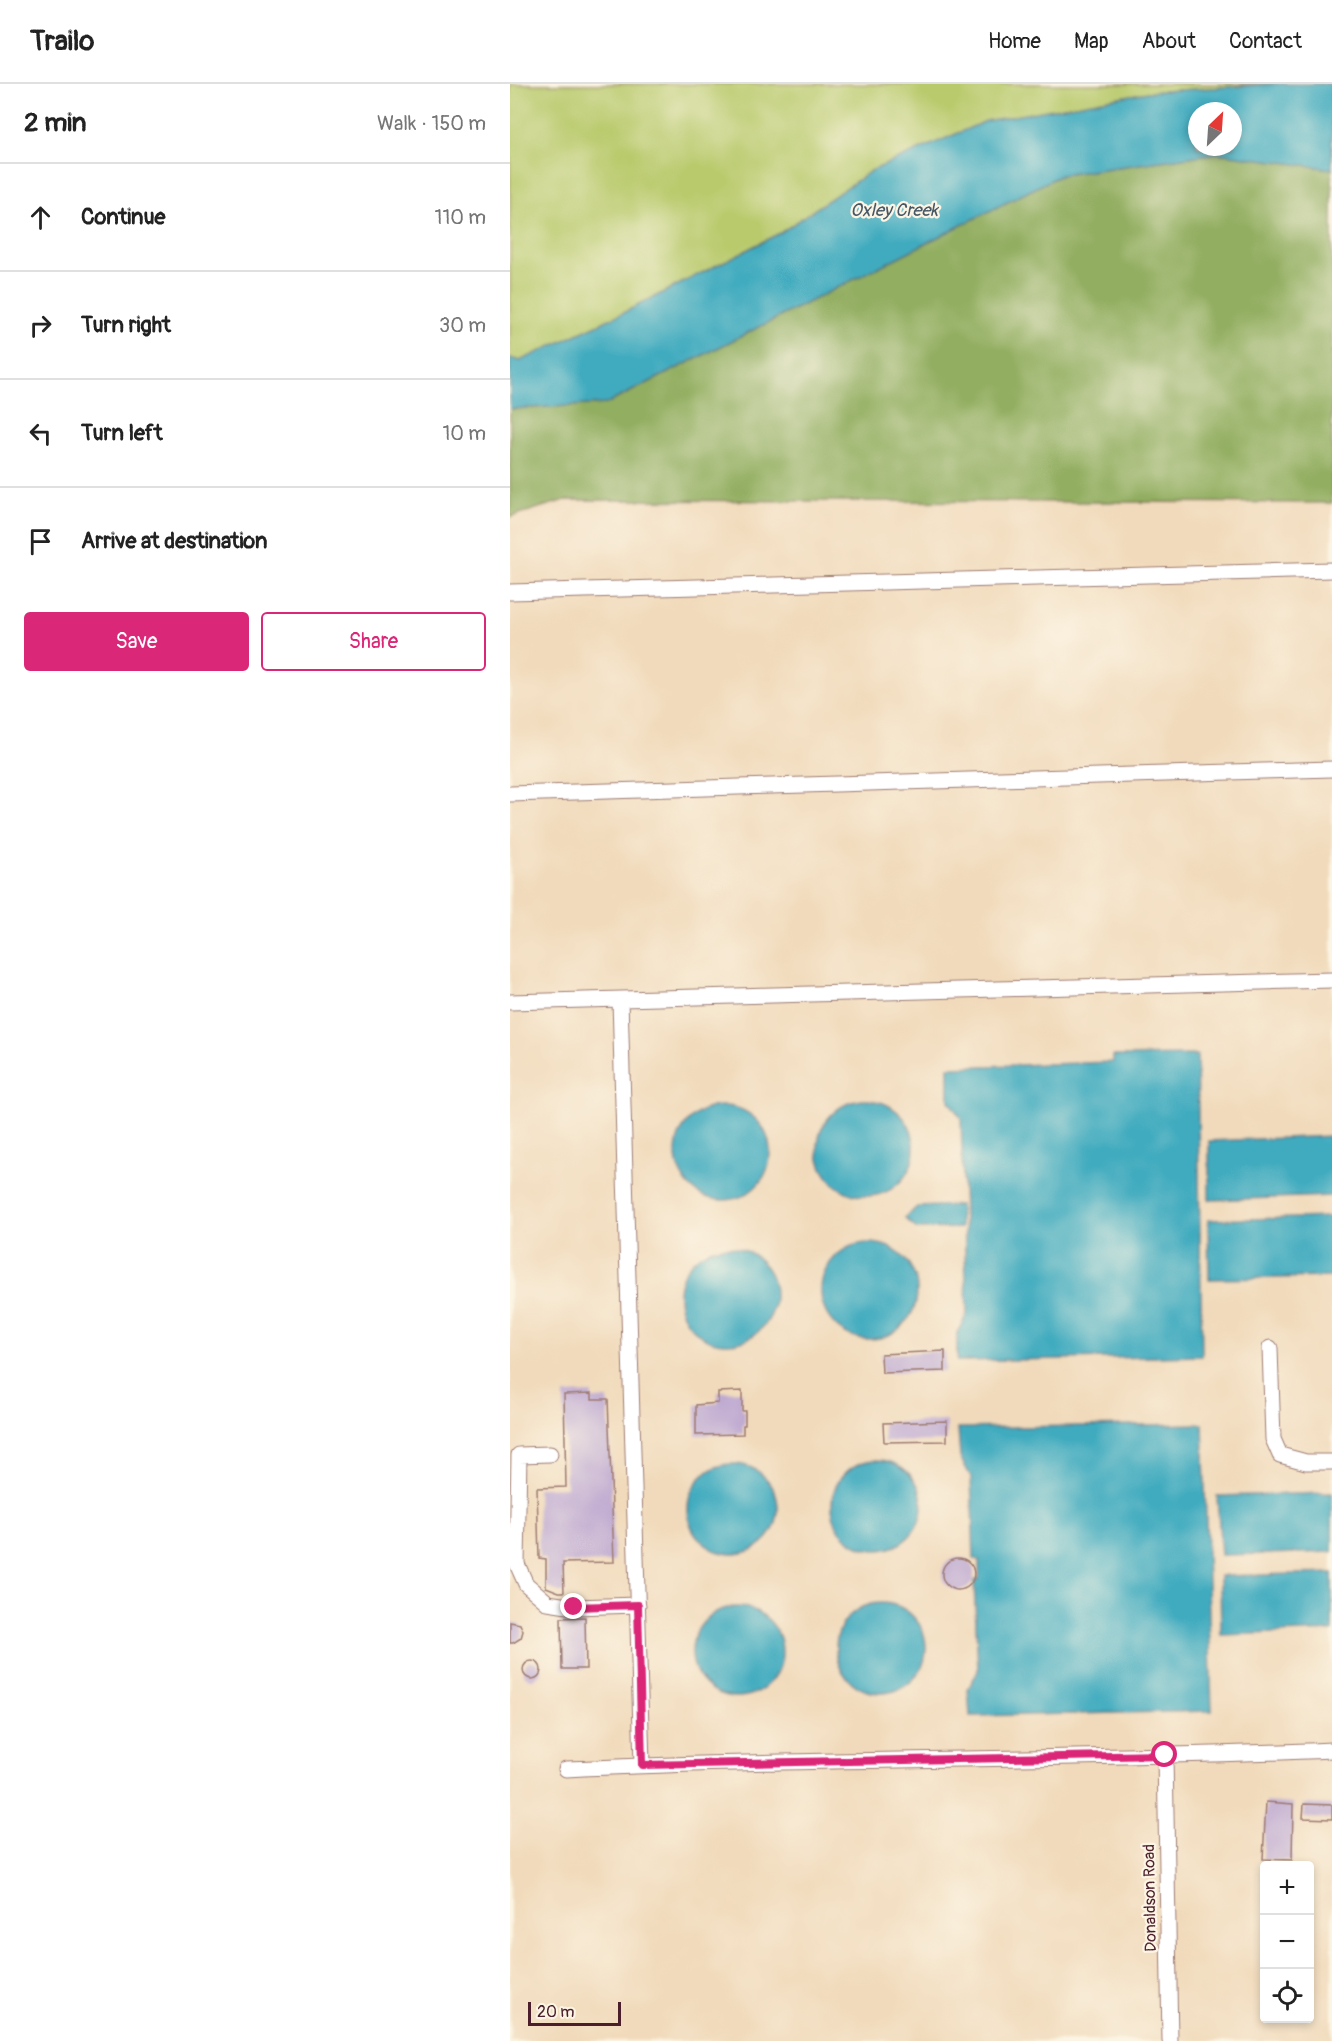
<!DOCTYPE html>
<html lang="en">
<head>
<meta charset="utf-8">
<style>
	:root { --surface:#fff; --page:#f2f2f2; --text:#222; --muted:#767676; --line:#e0e0e0; --accent:#db2777 }
	body { margin:0; font-family:Pangolin,sans-serif; background:var(--page); color:var(--text) }
	.controls { position:absolute; right:18px; bottom:18px; display:grid; overflow:hidden; border-radius:6px; box-shadow:0 3px 9px #0003 }
	.controls button { width:54px; height:54px; display:grid; place-items:center; padding:0; border:0; border-bottom:2px solid var(--line); background:var(--surface); color:var(--text); font:30px sans-serif }
	.compass { position:absolute; left:678px; top:18px; width:54px; height:54px; border-radius:50%; background:var(--surface); box-shadow:0 3px 9px #0003; rotate:25deg }
	.scale { position:absolute; left:18px; bottom:15px; width:93px; box-sizing:border-box; padding-left:6px; border:3px solid #4a1f2b; border-top:0; font-size:16px; line-height:21px; white-space:nowrap; color:#4a1f2b; -webkit-text-stroke:4px #fcf5e5; paint-order:stroke }
	.stop { position:absolute; width:18px; height:18px; margin:-14px; border:4px solid #db2777; border-radius:50%; background:#fff }
	.stop.end { background:#db2777; border-color:#fff; box-shadow:0 2px 6px #0008 }
	.list { margin:0; padding:0; list-style:none }
	h2 { display:flex; justify-content:space-between; align-items:center; height:78px; margin:0; padding:0 24px; font-size:26px }
	h2 small { font-size:20px; font-weight:400; color:var(--muted) }
	.list li { display:grid; grid-template-columns:39px 1fr auto; gap:18px; align-items:center; box-sizing:border-box; height:108px; padding:0 24px; border-top:2px solid var(--line) }
	.list b { display:block; font-size:22px; white-space:nowrap }
	.list em { font-size:20px; font-style:normal; color:var(--muted) }
	.actions { display:flex; gap:12px; padding:18px 24px }
	.actions a { flex:1; padding:14px 0; border:2px solid var(--accent); border-radius:6px; text-align:center; font-size:21px; color:var(--accent) }
	.actions .main { background:var(--accent); color:#fff }
	.icon { flex:none; width:33px; height:33px; fill:none; stroke:currentColor; stroke-width:2; stroke-linecap:round; stroke-linejoin:round }
	.map { position:relative; flex:none; width:822px; height:1957px; overflow:hidden }
	header { display:flex; align-items:center; gap:36px; box-sizing:border-box; height:84px; padding:0 30px; background:var(--surface); border-bottom:2px solid var(--line) }
	header strong { font-size:28px }
	nav { display:flex; gap:33px; margin-inline-start:auto; font-size:21px }
	main { display:flex }
	aside { flex:1; background:var(--surface) }
	.map>svg:first-child { display:block }
	.green { fill:#b9ca6d; stroke:#82744c; stroke-width:1.5 }
	.forest { fill:#92ae60; stroke:#6e6646; stroke-width:1.5 }
	.water { fill:#40abbf; stroke:#456575; stroke-width:1.5; fill-rule:evenodd }
	.building { fill:#bfaad1 }
	.lines { fill:none; stroke-linecap:round; stroke-linejoin:round }
	.service-casing { stroke:#9e7c73; stroke-width:17 }
	.service { stroke:#fff; stroke-width:15 }
	.route { stroke:#db2777; stroke-width:8 }
	.labels { text-anchor:middle; dominant-baseline:central; stroke-width:4.5; stroke-linejoin:round; paint-order:stroke }
	.street-label { font-size:16px; fill:#4a1f2b; stroke:#fcf5e5 }
	.water-label { font-size:18px; font-style:italic; fill:#465766; stroke:#fcf5e5 }
</style>
</head>
<body>
<header>
<strong>Trailo</strong>
<nav><a>Home</a><a>Map</a><a>About</a><a>Contact</a></nav>
</header>
<main>
<aside>
<h2>2 min<small>Walk · 150 m</small></h2>
<ul class="list">
<li><svg class="icon" aria-label="ahead" viewBox="0 0 24 24"><path d="M12 20V5M6 11l6-6 6 6"/></svg><div><b>Continue</b></div><em>110 m</em></li>
<li><svg class="icon" aria-label="right" viewBox="0 0 24 24"><path d="M7 20v-9h11M14 6l5 5-5 5"/></svg><div><b>Turn right</b></div><em>30 m</em></li>
<li><svg class="icon" aria-label="left" viewBox="0 0 24 24"><path d="M17 20v-9H6M10 6l-5 5 5 5"/></svg><div><b>Turn left</b></div><em>10 m</em></li>
<li><svg class="icon" aria-label="arrive" viewBox="0 0 24 24"><path d="M6 21V4h12l-3 4 3 4H6"/></svg><div><b>Arrive at destination</b></div></li>
</ul>
<div class="actions"><a class="main">Save</a><a>Share</a></div>
</aside>
<div class="map">
<svg width="822" height="1957" viewBox="0 0 822 1957">
	<rect width="100%" height="100%" fill="#fcf5e5"/>
	<filter id="ink" filterUnits="userSpaceOnUse"><feTurbulence type="fractalNoise" baseFrequency=".0167" numOctaves="2"/><feDisplacementMap in="SourceGraphic" scale="12" xChannelSelector="R" yChannelSelector="G"/><feConvolveMatrix kernelMatrix="1 2 1 2 8 2 1 2 1" color-interpolation-filters="sRGB"/></filter>
	<filter id="wash" filterUnits="userSpaceOnUse"><feTurbulence type="fractalNoise" baseFrequency=".008" numOctaves="4" result="noise"/><feDisplacementMap in="SourceGraphic" scale="24" xChannelSelector="R" yChannelSelector="G"/><feGaussianBlur stdDeviation="1.35" result="paint"/><feColorMatrix in="noise" values="0 0 0 0 0 0 0 0 0 0 0 0 0 0 0 0 0 1.4 0 .05"/><feComposite in="paint" operator="in"/></filter>
	<g filter="url(#wash)">
		<rect width="100%" height="100%" fill="#f1dabb"/>
		<polygon class="green" points="0,0 765,0 638,8 476,37 361,87 270,149 117,227 10,277 0,274"/>
		<polygon class="forest" points="707,69 822,85 822,419 55,416 0,433 0,325 96,320 551,91"/>
		<g class="water">
			<path d="M765,0H822V85L707,69L551,91L96,320L0,325V274L10,277L117,227L270,149L361,87L476,37L638,8ZM687,27H723V63H687Z"/>
			<polygon points="687,971 692,1272 447,1277 447,1249 457,1230 451,1034 439,1017 439,983 603,978 603,972"/>
			<circle cx="356" cy="1064" r="48"/>
			<circle cx="213" cy="1069" r="47"/>
			<polygon points="822,1052 822,1112 699,1116 699,1057"/>
			<polygon points="450,1121 450,1144 407,1145 395,1134 407,1123"/>
			<polygon points="822,1133 822,1193 699,1195 698,1136"/>
			<circle cx="359" cy="1207" r="48"/>
			<circle cx="217" cy="1211" r="48"/>
			<polygon points="693,1340 702,1627 460,1632 458,1605 468,1587 464,1497 469,1495 469,1476 464,1475 461,1393 450,1373 448,1344"/>
			<circle cx="367" cy="1421" r="45"/>
			<circle cx="223" cy="1425" r="45"/>
			<polygon points="822,1409 822,1468 711,1471 707,1412"/>
			<polygon points="822,1489 822,1547 711,1551 710,1492"/>
			<circle cx="371" cy="1564" r="45"/>
			<circle cx="227" cy="1568" r="45"/>
		</g>
		<g id="blocks">
			<g class="building">
				<polygon points="435,1267 435,1287 372,1289 371,1270"/>
				<polygon points="232,1307 232,1327 235,1327 235,1341 233,1341 233,1350 186,1351 186,1321 208,1319 208,1308"/>
				<polygon points="82,1309 82,1315 98,1315 104,1478 53,1479 54,1508 49,1508 36,1503 36,1475 29,1474 27,1404 56,1403 54,1310"/>
				<polygon points="437,1337 437,1357 374,1358 373,1339"/>
				<circle cx="448" cy="1490" r="16"/>
				<polygon points="75,1533 76,1585 52,1585 51,1534"/>
				<polygon points="0,1538 10,1540 13,1547 11,1554 3,1559 0,1559"/>
				<circle cx="22" cy="1586" r="9"/>
				<polygon points="756,1718 783,1720 782,1776 753,1775"/>
				<polygon points="794,1720 822,1721 822,1735 793,1734"/>
			</g>
		</g>
	</g>
	<g filter="url(#ink)">
		<use href="#blocks" fill-opacity="0" stroke="#9e7c73" stroke-width="1.5"/>
		<g class="lines">
			<defs>
				<g id="service">
					<polyline points="0,508 822,486"/>
					<polyline points="0,710 822,685"/>
					<polyline points="110,916 132,1681"/>
					<polyline points="0,918 822,896"/>
					<polyline points="760,1264 763,1355 770,1371 796,1378 822,1378"/>
					<polyline points="40,1370 9,1371 7,1480 16,1500 38,1519 64,1523 128,1521"/>
					<polyline points="655,1671 660,1957"/>
					<path d="M56,1685C311,1673 567,1677 822,1666"/>
				</g>
			</defs>
			<use href="#service" class="service-casing"/>
			<use href="#service" class="service"/>
		</g>
	</g>
	<g class="lines" filter="url(#ink)">
		<polyline class="route" points="64,1523 128,1521 132,1681 655,1671"/>
	</g>
	<g class="labels">
		<g class="street-label">
			<text transform="translate(640 1814) rotate(-91)">Donaldson Road</text>
		</g>
		<g class="water-label">
			<text x="384" y="126">Oxley Creek</text>
		</g>
	</g>
</svg>
<div class="controls">
<button>+</button>
<button>−</button>
<button><svg class="icon" aria-label="locate" viewBox="0 0 24 24"><circle cx="12" cy="12" r="6"/><path d="M12 2v4M12 18v4M2 12h4M18 12h4"/></svg></button>
</div>
<svg class="compass" viewBox="-18 -18 36 36"><path d="M0-13l5 13h-10z" fill="#e53935"/><path d="M0 13l5-13h-10z" fill="#767676"/></svg>
<div class="scale">20 m</div>
<div class="stop" style="left:655px;top:1671px"></div>
<div class="stop end" style="left:64px;top:1523px"></div>
</div>
</main>
</body>
</html>
